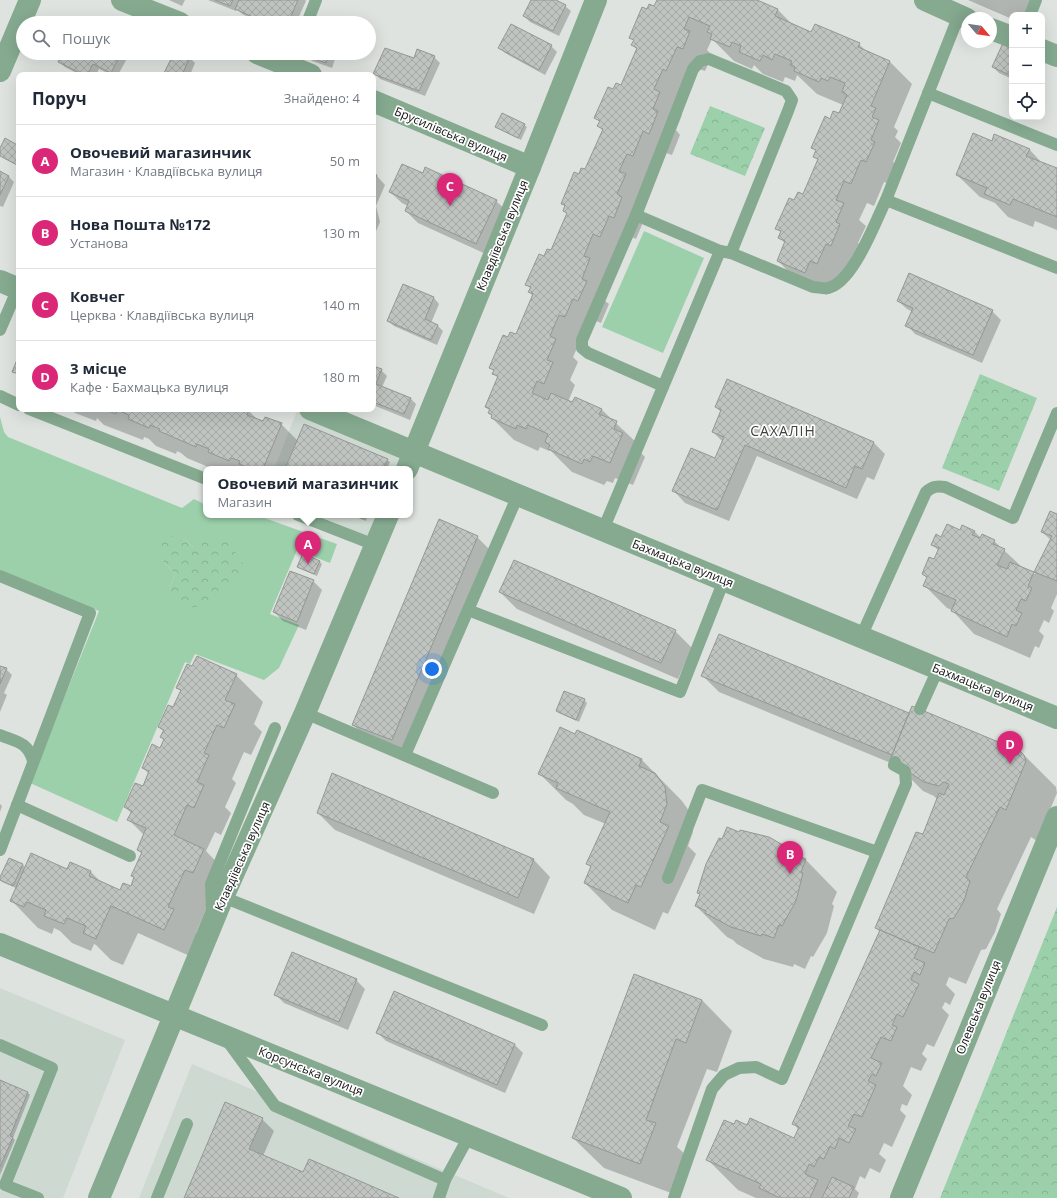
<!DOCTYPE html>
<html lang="uk">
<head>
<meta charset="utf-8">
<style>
	:root { --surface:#fff; --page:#f2f2f3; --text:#1f2937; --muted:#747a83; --line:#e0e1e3; --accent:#db2777 }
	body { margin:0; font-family:"Open Sans",sans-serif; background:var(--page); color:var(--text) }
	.controls { position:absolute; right:12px; top:12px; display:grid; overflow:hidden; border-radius:8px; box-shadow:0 4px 16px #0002 }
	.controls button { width:36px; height:36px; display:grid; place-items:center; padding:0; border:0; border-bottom:1px solid var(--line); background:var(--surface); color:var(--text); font:20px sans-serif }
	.compass { position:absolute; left:961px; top:12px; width:36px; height:36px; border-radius:50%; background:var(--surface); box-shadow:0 4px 16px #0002; rotate:119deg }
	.you { position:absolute; left:432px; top:669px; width:14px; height:14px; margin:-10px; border:3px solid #fff; border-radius:50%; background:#1a73e8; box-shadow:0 0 0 6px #1a73e833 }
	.badge { display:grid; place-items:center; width:26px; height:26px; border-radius:50%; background:var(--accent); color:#fff; font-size:13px; font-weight:700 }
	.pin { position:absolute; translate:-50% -33px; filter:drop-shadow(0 1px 2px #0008) }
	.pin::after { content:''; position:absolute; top:21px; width:14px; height:12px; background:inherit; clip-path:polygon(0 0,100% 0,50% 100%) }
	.popup { position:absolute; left:203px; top:466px; width:210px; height:52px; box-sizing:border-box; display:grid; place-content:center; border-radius:8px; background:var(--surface); filter:drop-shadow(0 1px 3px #0005); font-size:13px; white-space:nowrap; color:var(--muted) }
	.popup b { font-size:15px; color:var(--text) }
	.popup::after { content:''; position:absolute; left:50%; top:100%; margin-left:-8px; border:8px solid transparent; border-top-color:var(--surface) }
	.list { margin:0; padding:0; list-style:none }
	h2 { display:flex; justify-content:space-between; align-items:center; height:52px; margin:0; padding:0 16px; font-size:17px }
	h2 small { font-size:13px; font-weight:400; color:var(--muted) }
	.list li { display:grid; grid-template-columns:26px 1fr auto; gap:12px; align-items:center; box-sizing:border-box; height:72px; padding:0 16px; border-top:1px solid var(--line) }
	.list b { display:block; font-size:15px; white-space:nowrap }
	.list p { margin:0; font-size:13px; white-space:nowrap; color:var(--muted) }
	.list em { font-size:13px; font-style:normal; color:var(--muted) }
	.icon { flex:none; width:22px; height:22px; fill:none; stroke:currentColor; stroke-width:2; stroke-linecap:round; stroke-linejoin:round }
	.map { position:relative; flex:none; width:1057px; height:1198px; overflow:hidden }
	.search { position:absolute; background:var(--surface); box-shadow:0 4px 16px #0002; left:16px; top:16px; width:360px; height:44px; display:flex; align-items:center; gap:10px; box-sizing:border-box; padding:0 14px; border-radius:22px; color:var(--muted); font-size:15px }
	.panel { position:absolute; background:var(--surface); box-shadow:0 4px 16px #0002; left:16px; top:72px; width:360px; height:340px; border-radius:8px }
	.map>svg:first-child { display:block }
	.built { fill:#ced9d1 }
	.grass { fill:#9cd0ab; fill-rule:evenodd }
	.forest { fill:url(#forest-crowns) }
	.shadow { fill:#0003 }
	.building { fill:url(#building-cross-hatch); stroke:#949895 }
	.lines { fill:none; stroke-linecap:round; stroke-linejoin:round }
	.lane { stroke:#85aa90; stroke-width:12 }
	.street { stroke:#85aa90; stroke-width:22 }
	.labels { text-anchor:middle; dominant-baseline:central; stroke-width:3.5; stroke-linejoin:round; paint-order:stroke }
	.street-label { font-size:12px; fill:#121413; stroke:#fff }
	.quarter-label { font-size:14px; letter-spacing:1px; fill:#3f4340; stroke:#fff }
</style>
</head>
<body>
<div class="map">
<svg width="1057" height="1198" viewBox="0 0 1057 1198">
	<defs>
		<pattern id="forest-crowns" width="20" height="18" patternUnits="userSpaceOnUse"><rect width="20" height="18" fill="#9cd0ab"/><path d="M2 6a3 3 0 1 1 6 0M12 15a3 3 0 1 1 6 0" fill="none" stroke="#85b292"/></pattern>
		<pattern id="building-cross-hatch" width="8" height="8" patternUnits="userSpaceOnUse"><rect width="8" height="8" fill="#bfc4c1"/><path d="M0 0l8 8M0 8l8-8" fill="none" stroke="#a3a8a5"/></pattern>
	</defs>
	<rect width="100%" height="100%" fill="#dee3df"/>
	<g class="built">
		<polygon points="297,411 396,452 401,458 397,469 274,469"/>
		<polygon points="316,515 377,515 368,536"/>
		<polygon points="0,988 125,1040 63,1198 0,1198"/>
		<polygon points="192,1064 509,1198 139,1198"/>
	</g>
	<g class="grass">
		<polygon points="644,231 704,258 663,353 602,327"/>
		<path d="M0,417L4,432L8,437L182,508L194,499L206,505V515H256L337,544L330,563L297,550L270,614L299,625L279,668L264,680L195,654L190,664L185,662L117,822L30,783L99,611L0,570ZM183,539L193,547L169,590L175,574L161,559Z"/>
	</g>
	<g class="forest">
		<polygon points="710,106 765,128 745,176 690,154"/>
		<polygon points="980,374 1037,398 999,491 942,468"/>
		<polygon points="173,536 183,539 193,547 199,539 228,541 244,565 217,603 184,609 169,590 175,574 161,559 161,545 165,538"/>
		<polygon points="1057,907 1057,1198 940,1198"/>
	</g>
	<g class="shadow">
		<polygon points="169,0 185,0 182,6"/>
		<polygon points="208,0 305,0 306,1 296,23 261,23 242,14 237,9 236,11"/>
		<polygon points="532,0 554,0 565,6 571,11 559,36 530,22 524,16"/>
		<polygon points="658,0 754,0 778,10 792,24 812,33 859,44 866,51 890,62 912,84 894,127 898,131 895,137 901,143 893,162 897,165 889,184 884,182 874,206 867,203 859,220 866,226 858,243 862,247 833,283 827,295 800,283 778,261 785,243 779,238 781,233 777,228 795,201 803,196 819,161 815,157 817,152 813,147 831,120 839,115 843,105 817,94 797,75 795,81 785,77 783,82 763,74 754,65 752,69 734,61 712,39 707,50 712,55 705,71 699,69 677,110 682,115 676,130 680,135 672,155 666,153 639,215 644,220 636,239 632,237 604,300 609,304 601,323 596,321 582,337 573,357 578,362 570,380 575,385 568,402 601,409 639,445 637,449 645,457 633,485 615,478 613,483 607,481 604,485 572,472 550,450 549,451 540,447 538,451 514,440 492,418 492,416 489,413 490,411 486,407 498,378 493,373 494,371 490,367 508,339 516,335 533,296 529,292 531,289 527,285 545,257 552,252 568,215 564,211 565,207 562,203 579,175 586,171 603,131 598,126 600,122 596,118 614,90 621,86 637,50 633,45 634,41 630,37 647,11 655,7"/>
		<polygon points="968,0 1030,0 1024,15 1012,15 1012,19"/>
		<polygon points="511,25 551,46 557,52 545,75 505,53 499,47"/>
		<polygon points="1012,48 1012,79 999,73 993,67"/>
		<polygon points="418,50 434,57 440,63 425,96 380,79 374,73 415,60"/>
		<polygon points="64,53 130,53 118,75 111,75 99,69 96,75 80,75 65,67 60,62"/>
		<polygon points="175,53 180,53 190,58 195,63 190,75 164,75"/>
		<polygon points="307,53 337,53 332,68 312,61 307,56"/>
		<polygon points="524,125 527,127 521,140 499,129 496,127"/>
		<polygon points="993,142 1029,149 1043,164 1057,169 1057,230 1035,221 1033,227 1008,217 995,203 980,197 957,175"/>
		<polygon points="0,172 8,176 14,182 3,207 0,206"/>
		<polygon points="423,174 496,201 508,212 488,255 418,223 406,211 408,206 402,203 390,192"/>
		<polygon points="373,175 377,176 385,185 376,206 380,222 373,238"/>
		<polygon points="434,298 439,304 431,323 438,326 443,331 437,345 394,326 388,321"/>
		<polygon points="898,301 992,311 1001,320 982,363 915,334 907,325 913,312 907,309"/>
		<polygon points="373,367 381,370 387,376 382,387 410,398 416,404 410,420 373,405"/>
		<polygon points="716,407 873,442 885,454 874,480 867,477 857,499 757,456 729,521 685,503 674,491 715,459 723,442 713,432 721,412"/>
		<polygon points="71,409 244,409 249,411 258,420 281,424 298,441 387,460 390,462 387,469 213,469 187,458 181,453 177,451 176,454 156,446 149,439 144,437 143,440 104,425 97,418 96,421 75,413"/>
		<polygon points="351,515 368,515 366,521"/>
		<polygon points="1057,515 1057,594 1051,608 1054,611 1049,623 1044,620 1039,631 1044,636 1039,648 1035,646 1030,658 974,634 952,610 947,608 925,586 928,579 923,574 934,560 939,551 933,545 942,538 961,531 974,531 981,538 994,541 1023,568 1035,574 1051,540 1042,532"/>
		<polygon points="477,537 494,554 408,756 370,741 353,725"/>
		<polygon points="320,562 322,564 317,576 301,569 298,567"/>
		<polygon points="313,581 322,590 306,630 283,621 274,612"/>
		<polygon points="500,592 675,631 692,648 678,679 517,609"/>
		<polygon points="0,667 6,669 12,675 4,693 7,695 0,712"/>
		<polygon points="236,675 263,702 254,724 262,732 251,755 244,752 232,779 236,783 225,807 231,813 221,835 215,832 206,851 231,877 212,896 196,933 200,937 192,957 138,933 123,965 111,960 96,945 94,944 91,951 72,943 60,931 54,928 52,934 38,928 11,900 16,888 2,882 0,880 9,859 23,865 26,868 68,870 71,863 91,872 102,883 121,891 131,887 135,878 132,876 142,854 138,850 144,835 129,820 132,814 125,807 143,787 149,774 143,768 161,749 165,740 162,737 164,732 159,727 174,709 181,691 177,688"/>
		<polygon points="702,675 909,714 1024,755 1056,787 1057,793 1037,841 1031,837 997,909 1001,914 995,932 986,949 981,950 966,984 949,977 946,985 955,994 950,1005 945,1002 942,1008 949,1015 934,1047 927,1044 922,1054 927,1059 921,1071 911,1067 903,1086 912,1095 907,1106 902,1104 900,1110 906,1116 892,1147 884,1143 879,1154 886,1160 880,1173 870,1168 865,1179 860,1176 855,1189 859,1193 857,1198 756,1198 738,1190 707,1159 734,1126 747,1126 795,1139 799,1130 794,1124 880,932 876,928 923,836 937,799 934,796 923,791 898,766 719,692"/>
		<polygon points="584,700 587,703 579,722 559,713 557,711"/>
		<polygon points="578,731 642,760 682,801 692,815 693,832 688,846 696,854 668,914 663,912 655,930 612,910 585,883 591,868 588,864 606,824 584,815 573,804 566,800 539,773 576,736"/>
		<polygon points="0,804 2,806 0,812"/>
		<polygon points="318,813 534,860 550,877 534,914 335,830"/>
		<polygon points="713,851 794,853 799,857 806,860 837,892 832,904 834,906 827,933 813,957 811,956 805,969 794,964 793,967 764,959 737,944 733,940 727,937 696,906 700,895 698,892 701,878"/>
		<polygon points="356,980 365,989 348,1030 284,1003 275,994"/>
		<polygon points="702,1000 732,1031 717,1072 707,1069 677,1147 686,1155 671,1193 604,1168 573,1138"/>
		<polygon points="377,1032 514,1044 523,1053 505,1093 386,1041"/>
		<polygon points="0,1081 28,1093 30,1095 13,1138 15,1140 0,1175"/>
		<polygon points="262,1119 274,1131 263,1156 304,1174 397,1198 185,1198"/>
	</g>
	<g class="building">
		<polygon points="215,0 233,0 230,6"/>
		<polygon points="239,0 298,0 288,23 266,23 235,9"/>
		<polygon points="531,0 556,0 566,5 553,31 523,16"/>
		<polygon points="657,0 757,0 778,9 775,16 811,32 815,24 860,43 858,47 890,61 871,106 876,108 872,117 879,120 871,140 875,142 866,162 861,160 851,184 844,181 836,200 844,203 836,222 840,224 831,246 826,244 817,264 810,261 805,273 777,261 785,241 778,238 781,231 775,229 789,198 794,200 798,192 803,194 818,159 813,157 816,150 811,148 825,116 830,119 833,111 839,113 847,95 842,92 845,83 830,77 828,81 821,78 819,82 794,71 795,67 790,65 792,61 775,54 772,60 763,55 760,61 739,52 741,46 732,42 730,47 710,39 712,34 707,32 710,26 689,17 684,29 690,31 683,49 677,47 666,71 663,69 654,89 660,92 653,109 658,111 654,122 649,134 643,131 633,156 627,154 619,171 626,174 617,194 622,197 614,218 609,216 600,237 593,234 584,256 590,258 582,279 587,281 578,301 573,299 565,317 559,315 550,336 556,339 547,360 553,362 544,384 537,381 532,393 548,400 551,393 572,402 575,397 602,409 599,414 617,421 614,429 623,433 610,463 593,456 590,462 584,459 582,464 548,449 550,445 545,442 548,434 528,425 526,429 517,425 516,429 491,418 492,415 488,413 490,409 485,407 498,376 492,374 494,370 489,368 503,335 508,337 510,332 516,334 533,294 528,292 531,287 525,285 539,254 544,256 547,249 551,250 567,213 563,211 565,205 561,204 574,172 579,174 581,168 585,169 603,129 597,126 600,121 594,118 608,87 613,89 616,83 621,85 637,48 631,45 634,40 629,38 642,7 647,9 649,4 654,6"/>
		<polygon points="80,19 88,23 78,23"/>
		<polygon points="511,24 552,45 539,70 498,48"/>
		<polygon points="1003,43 1012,47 1012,76 992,67"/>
		<polygon points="385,48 414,58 417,49 435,56 419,91 373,74"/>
		<polygon points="63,53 121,53 111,73 93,64 87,75 84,75 58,62"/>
		<polygon points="174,53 182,53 190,57 182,75 163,75"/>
		<polygon points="306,53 329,53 326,63 305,56"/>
		<polygon points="502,113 525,124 518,138 495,127"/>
		<polygon points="973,133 992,141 994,134 1030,149 1026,156 1057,168 1057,217 1013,199 1010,205 984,194 987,188 956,175"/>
		<polygon points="5,138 19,146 19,166 0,156 0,148"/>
		<polygon points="402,164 423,173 425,167 497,200 476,244 405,211 409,201 389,192"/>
		<polygon points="0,171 9,176 0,195"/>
		<polygon points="373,174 377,175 373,184"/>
		<polygon points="909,273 993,310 973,355 905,326 913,308 897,301"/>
		<polygon points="403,284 434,297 425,319 438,325 431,340 387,321"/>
		<polygon points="19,355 19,374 12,372"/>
		<polygon points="373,366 382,369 376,384 411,398 404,414 373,402"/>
		<polygon points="727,379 874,442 862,469 855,466 846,488 745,445 717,510 672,491 691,448 715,458 724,437 712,432 721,410 715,407"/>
		<polygon points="103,409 246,409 249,410 247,415 263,421 265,417 282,423 263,469 251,469 239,464 240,461 231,458 229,461 208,452 209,449 197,444 196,447 159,431 160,429 150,425 149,428 128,419 129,415 117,410 116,414"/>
		<polygon points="304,424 388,459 383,469 285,469"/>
		<polygon points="1050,511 1057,514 1057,581 1034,572 1052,536 1041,532"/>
		<polygon points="354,515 365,515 363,519"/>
		<polygon points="439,519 478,536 392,740 352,725"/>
		<polygon points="947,524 960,530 962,525 975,531 972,535 980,538 982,534 995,540 993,544 1005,549 997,565 1007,569 1010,562 1034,572 1028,586 1032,588 1026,601 1021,599 1016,610 1022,613 1016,626 1012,624 1007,637 951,611 956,600 923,586 927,577 922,574 929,557 934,559 939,548 931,545 936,534 941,537"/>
		<polygon points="303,553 320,561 314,574 297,567"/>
		<polygon points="514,560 676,630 661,663 499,592"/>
		<polygon points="290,571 314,580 297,622 273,612"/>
		<polygon points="719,634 909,713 892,755 701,676"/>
		<polygon points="197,656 237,674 225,700 235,704 224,728 217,725 204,753 209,755 197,782 204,785 194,808 187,805 174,835 204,849 193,873 185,870 168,907 174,909 164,930 111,906 96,939 83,933 86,926 67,918 64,924 44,916 46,910 27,902 24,907 10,901 31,853 67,869 70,862 91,871 89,876 120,890 123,883 131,886 134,877 131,876 142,852 137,850 146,828 127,820 132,811 124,807 135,783 143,786 149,771 142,768 152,744 160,748 164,739 160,737 164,730 158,727 168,705 173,707 181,690 176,688 187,664 192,666"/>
		<polygon points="0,666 7,668 0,684"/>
		<polygon points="564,691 585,699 576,720 556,711"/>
		<polygon points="912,706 1020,751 1024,755 1026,761 1006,810 1000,807 966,877 970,881 964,901 954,918 949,919 934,953 875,928 916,832 923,834 939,793 944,795 949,784 944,782 939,786 924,782 890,760"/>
		<polygon points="560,727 575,734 577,730 642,759 639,766 655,773 665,787 667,804 660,822 669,826 641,887 636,885 628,903 584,883 591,866 586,864 610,812 556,788 558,783 538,774"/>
		<polygon points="332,773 534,859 518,898 317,813"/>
		<polygon points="727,827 739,832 740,830 769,837 795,852 794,854 806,859 801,872 803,873 796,901 782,926 779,925 774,938 762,934 761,936 731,927 705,913 706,911 695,906 700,894 697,893 706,864 719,838 722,839"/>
		<polygon points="9,858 23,864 13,886 0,880 0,877"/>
		<polygon points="880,930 919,947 914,958 925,963 920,975 914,972 911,980 919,984 903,1017 897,1014 892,1025 897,1027 891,1041 881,1037 871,1058 882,1063 876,1076 872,1074 868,1081 876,1085 862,1117 854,1114 848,1126 856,1129 849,1143 839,1138 835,1149 830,1146 824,1159 819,1157 814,1167 809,1164 805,1174 818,1180 810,1198 780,1198 759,1188 761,1184 706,1160 724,1120 734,1124 736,1120 747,1125 750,1118 794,1138 799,1127 792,1124"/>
		<polygon points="292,952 357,979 339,1022 274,995"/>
		<polygon points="634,974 702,1000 686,1043 676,1039 646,1120 656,1123 640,1164 572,1138"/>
		<polygon points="394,991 515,1044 497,1085 376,1033"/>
		<polygon points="0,1080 28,1092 10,1136 13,1137 0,1167"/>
		<polygon points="225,1102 263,1118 249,1149 303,1172 309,1159 399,1198 184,1198"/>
		<polygon points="832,1177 854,1187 849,1198 822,1198"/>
	</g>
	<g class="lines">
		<g class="lane">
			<polyline points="959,15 886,200 1057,268"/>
			<polyline points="1030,15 1036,0"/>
			<polyline points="307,23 316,0"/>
			<polyline points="290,66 296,53"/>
			<polyline points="928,93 1057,145"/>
			<polyline points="636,215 720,251"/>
			<polyline points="0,330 18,288"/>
			<polyline points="663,386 588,353 582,348 582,340 636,215 693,69 700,61 709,59 786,91 792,100 788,111 731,253"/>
			<polyline points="0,396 19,405"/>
			<polyline points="29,409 206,479"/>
			<polyline points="298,515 375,545"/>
			<path d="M603,530L720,251L731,253L813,287C818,287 824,289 828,288C853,283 875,222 886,200"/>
			<polyline points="0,576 90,613 0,850"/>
			<polyline points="468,610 680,692 724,580"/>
			<path d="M861,637L926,492C933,486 937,486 945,487L1013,518L1057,413"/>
			<polyline points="920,709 938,669"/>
			<polyline points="305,713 493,793"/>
			<path d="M0,735C17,742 28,742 33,761"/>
			<polyline points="405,755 518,495"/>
			<polyline points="17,805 130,856"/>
			<polyline points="668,878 702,790 877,852"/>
			<polyline points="223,897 542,1025"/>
			<polyline points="212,911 211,884 275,728"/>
			<polyline points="226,1039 275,1106 445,1180"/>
			<polyline points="0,1045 52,1068 5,1185 38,1198"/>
			<polyline points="157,1198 187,1124"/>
			<polyline points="439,1198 445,1180 469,1136"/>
			<polyline points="674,1198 712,1089 724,1075 739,1068 756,1067 782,1079 906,784 905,771 894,765 895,762"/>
		</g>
		<g class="street">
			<polyline points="122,0 180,23"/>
			<polyline points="925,0 967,19"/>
			<polyline points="991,29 1012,37"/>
			<polyline points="1042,50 1057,56"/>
			<polyline points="257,53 311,75"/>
			<polyline points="0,71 30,0"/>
			<polyline points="373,101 530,167"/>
			<polyline points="0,281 19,289"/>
			<polyline points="310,409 1057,718"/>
			<polyline points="407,469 530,167 596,0"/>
			<polyline points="0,944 621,1198"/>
			<polyline points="99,1198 223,897 305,713 388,515"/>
			<polyline points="901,1198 1057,817"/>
		</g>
	</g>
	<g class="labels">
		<g class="street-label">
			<text transform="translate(451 134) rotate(23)">Брусилівська вулиця</text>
			<text transform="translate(502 235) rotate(-68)">Клавдіївська вулиця</text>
			<text transform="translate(683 563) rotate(22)">Бахмацька вулиця</text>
			<text transform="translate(983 687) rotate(22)">Бахмацька вулиця</text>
			<text transform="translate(242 856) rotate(-66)">Клавдіївська вулиця</text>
			<text transform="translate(978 1007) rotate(-68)">Олевська вулиця</text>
			<text transform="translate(311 1071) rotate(22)">Корсунська вулиця</text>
		</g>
		<g class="quarter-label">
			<text x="783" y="430">САХАЛІН</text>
		</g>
	</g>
</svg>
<div class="controls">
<button>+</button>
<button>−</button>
<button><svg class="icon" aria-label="locate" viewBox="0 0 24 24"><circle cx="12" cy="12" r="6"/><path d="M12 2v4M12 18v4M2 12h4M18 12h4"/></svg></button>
</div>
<svg class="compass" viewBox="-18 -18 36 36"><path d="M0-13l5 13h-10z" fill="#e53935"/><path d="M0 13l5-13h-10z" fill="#747a83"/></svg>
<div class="you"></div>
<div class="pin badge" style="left:308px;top:564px">A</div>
<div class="popup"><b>Овочевий магазинчик</b>Магазин</div>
<div class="pin badge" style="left:790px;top:874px">B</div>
<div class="pin badge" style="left:450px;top:206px">C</div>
<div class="pin badge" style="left:1010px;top:764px">D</div>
<div class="search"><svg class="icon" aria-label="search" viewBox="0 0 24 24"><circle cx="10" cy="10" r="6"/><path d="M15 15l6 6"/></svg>Пошук</div>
<section class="panel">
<h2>Поруч<small>Знайдено: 4</small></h2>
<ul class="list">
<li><span class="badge">A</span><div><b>Овочевий магазинчик</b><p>Магазин · Клавдіївська вулиця</p></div><em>50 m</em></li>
<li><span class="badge">B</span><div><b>Нова Пошта №172</b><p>Установа</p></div><em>130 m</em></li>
<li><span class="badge">C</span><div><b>Ковчег</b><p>Церква · Клавдіївська вулиця</p></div><em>140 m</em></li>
<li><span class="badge">D</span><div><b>3 місце</b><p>Кафе · Бахмацька вулиця</p></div><em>180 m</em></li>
</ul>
</section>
</div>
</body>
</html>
